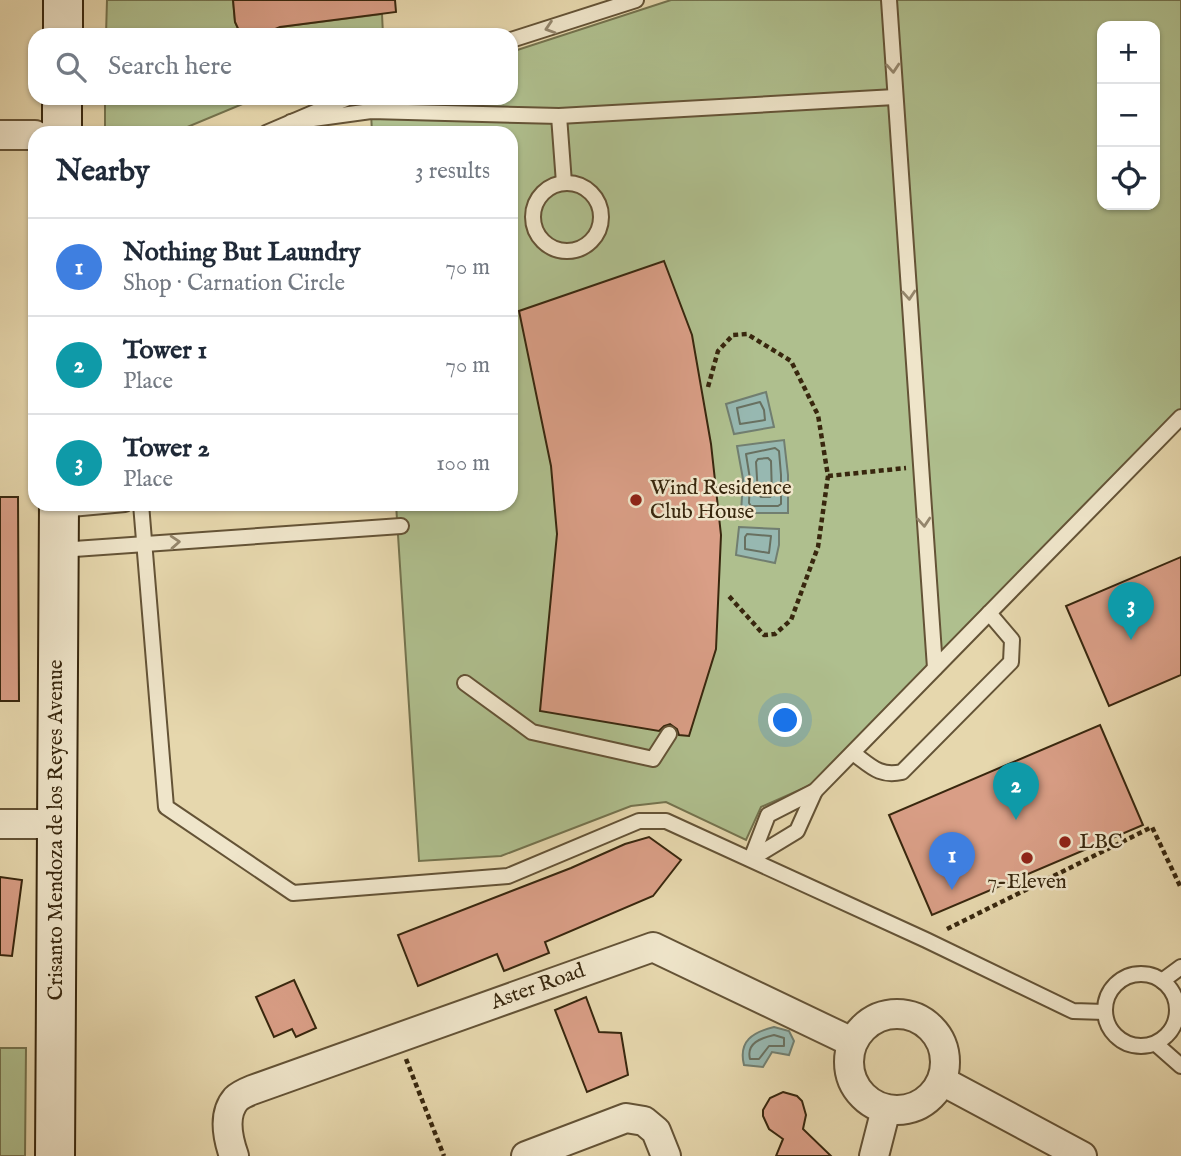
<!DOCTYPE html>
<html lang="en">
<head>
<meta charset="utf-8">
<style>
	:root { --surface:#fff; --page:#f6f6f7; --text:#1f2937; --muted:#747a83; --line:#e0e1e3; --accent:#8f2418 }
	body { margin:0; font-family:"IM FELL English",serif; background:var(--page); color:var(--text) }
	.controls { position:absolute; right:21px; top:21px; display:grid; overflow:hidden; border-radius:14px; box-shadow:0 2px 5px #0004 }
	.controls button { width:63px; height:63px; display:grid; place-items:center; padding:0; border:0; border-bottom:2px solid var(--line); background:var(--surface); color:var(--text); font:35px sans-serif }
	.you { position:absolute; left:786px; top:721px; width:24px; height:24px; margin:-18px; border:5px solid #fff; border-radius:50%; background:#1a73e8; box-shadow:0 0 0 10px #1a73e833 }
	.badge { display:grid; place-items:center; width:46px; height:46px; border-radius:50%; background:var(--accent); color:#fff; font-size:23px; font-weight:700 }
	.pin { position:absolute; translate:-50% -58px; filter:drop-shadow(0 2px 4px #0008) }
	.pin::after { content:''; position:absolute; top:37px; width:24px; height:21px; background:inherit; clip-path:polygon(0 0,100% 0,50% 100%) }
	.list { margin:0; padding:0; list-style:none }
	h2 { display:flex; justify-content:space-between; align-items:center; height:91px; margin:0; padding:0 28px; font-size:30px }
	h2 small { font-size:23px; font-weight:400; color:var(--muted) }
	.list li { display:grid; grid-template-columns:46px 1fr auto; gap:21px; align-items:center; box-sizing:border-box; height:98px; padding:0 28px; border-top:2px solid var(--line) }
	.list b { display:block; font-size:26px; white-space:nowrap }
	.list p { margin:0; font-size:23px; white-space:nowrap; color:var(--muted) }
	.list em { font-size:23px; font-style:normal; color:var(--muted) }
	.icon { flex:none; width:38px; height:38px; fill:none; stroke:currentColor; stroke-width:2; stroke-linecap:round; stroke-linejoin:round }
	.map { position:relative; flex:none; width:1181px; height:1156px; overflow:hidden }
	.search { position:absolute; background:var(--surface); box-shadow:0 2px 5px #0004; left:28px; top:28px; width:490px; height:77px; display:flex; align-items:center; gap:18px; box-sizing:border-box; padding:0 24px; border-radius:21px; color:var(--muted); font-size:26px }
	.panel { position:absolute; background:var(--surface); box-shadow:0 2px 5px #0004; left:28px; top:126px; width:490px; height:385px; border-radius:21px }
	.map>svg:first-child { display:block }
	.green { fill:#afbf8e; stroke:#74734e; stroke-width:2; fill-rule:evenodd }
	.water { fill:#97b8b1; stroke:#717e70; stroke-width:2 }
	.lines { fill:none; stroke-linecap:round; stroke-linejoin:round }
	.shore { stroke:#687060; stroke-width:2 }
	.building { fill:#d99e86; stroke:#38270e; stroke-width:2 }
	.lane-casing { stroke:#645336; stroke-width:18 }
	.street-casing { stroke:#645336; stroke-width:32 }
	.secondary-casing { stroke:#38270e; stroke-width:42 }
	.path { stroke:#38270e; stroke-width:4.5; stroke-dasharray:5 3.5; stroke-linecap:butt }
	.lane { stroke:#efe5ca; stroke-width:14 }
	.street { stroke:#efe5ca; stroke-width:28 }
	.secondary { stroke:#efe5ca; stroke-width:38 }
	.oneway { stroke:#94866c }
	.poi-dot { fill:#8f2418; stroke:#efe5ca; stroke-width:2.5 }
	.labels { text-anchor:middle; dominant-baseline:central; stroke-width:5; stroke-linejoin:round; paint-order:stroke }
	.poi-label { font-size:21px; fill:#38270e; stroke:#efe5ca; text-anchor:start }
	.street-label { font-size:21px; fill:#38270e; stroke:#efe5ca }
</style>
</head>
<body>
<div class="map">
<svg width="1181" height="1156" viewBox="0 0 1181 1156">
	<rect width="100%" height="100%" fill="#e6d7ad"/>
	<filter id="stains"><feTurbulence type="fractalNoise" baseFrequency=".00286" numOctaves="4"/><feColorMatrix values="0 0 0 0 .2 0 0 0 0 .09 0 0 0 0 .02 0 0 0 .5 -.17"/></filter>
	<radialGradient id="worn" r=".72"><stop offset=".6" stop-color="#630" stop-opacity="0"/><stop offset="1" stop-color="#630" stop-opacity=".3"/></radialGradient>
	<g class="green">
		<polygon points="107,0 233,0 235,22 241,35 106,35"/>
		<path d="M671,0H1181V417L829,777L761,807L746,840L666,802L631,806L501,856L419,861L396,504H511V133H372L371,112L307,117L366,98H511V52ZM1102,26H1155V205H1102Z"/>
		<polygon points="382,14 383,35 261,35 280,27"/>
		<polygon points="105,98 257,98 173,133 105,133"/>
		<polygon points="0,1048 26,1048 25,1156 0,1156"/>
	</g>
	<g class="water">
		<polygon points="766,392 774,427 734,434 726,404"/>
		<polygon points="784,440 788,475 788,513 741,513 743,479 737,446"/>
		<polygon points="739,527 779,529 779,545 775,563 736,555"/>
		<path d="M774,1027L789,1031L794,1041L789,1055L772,1052L763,1067L744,1065C738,1041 753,1032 774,1027Z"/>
	</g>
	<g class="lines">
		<g class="shore">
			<polygon points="760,402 764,410 765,420 740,424 737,408"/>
			<polygon points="775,448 779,451 781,475 781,504 778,506 751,506 749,503 750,479 746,454"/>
			<polygon points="768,458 771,461 772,495 770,497 761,497 758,494 756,462 758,459"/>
			<polygon points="747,534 771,536 769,553 745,549 745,537"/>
			<path d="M774,1035L784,1038V1046H769L759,1059H750C746,1043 761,1038 774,1035Z"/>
		</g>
	</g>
	<g class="building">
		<polygon points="233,0 395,0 396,12 280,27 261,35 241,35 235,22"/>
		<polygon points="664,261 692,335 711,444 721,535 716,649 689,736 679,735 677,729 670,724 664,726 659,731 540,711 557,534 551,466 519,311"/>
		<polygon points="0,497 18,497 19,701 0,701"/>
		<polygon points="1181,557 1181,675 1109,706 1066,606"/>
		<polygon points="1100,725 1143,825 932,915 889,815"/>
		<polygon points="649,837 681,860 653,896 545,942 549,953 504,971 497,954 418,986 398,935 571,868 625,844"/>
		<polygon points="0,877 22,880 12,956 0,955"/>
		<polygon points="294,980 316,1028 296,1037 292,1029 274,1037 256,997"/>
		<polygon points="586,997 599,1032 621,1033 628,1075 587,1092 555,1010"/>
		<polygon points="783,1092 797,1096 802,1101 806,1115 803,1129 831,1156 776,1156 783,1139 769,1129 763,1116 763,1110 770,1098"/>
	</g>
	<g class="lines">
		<defs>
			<g id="lane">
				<polyline points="889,0 935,668"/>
				<polyline points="511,40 636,0"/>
				<polyline points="559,116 564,183"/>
				<polyline points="291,122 371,111 559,116 895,97"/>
				<polyline points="266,133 348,98"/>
				<circle cx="567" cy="217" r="34"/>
				<polyline points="141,504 166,807 293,893 508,876 639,821 666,821 926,940 1073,1011 1105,1012"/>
				<polyline points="60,510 125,504"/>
				<polyline points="60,550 401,526"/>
				<polyline points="465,683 532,732 653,759 669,734"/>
				<path d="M853,753C871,766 879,777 902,772L1011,662L1012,640L989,613"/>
				<polyline points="751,859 768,815 815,791 1181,417"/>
				<polyline points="751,859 797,831 815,791"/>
				<circle cx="1141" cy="1010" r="36"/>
				<polyline points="1162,981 1181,967"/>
				<polyline points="1156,1044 1181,1066"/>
			</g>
			<g id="street">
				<polyline points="0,135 35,135"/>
				<polyline points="0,824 56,824"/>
				<circle cx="897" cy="1062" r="48"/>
				<polyline points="942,1081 1082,1156"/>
				<path d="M234,1156C228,1139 222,1115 236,1099C240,1095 247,1092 252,1090L653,947L852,1042"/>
				<polyline points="526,1156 626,1118 644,1121 656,1131 666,1156"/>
				<polyline points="874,1156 886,1109"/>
			</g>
			<g id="secondary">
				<polyline points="63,35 63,0"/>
				<polyline points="62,133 62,98"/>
				<polyline points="55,1156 59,504"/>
			</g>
		</defs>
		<use href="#lane" class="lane-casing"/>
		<use href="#street" class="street-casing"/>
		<use href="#secondary" class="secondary-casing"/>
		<g class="path">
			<polyline points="708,387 718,351 733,335 747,334 791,361 818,415 828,476 818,547 791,620 775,634 764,635 727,594"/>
			<polyline points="828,476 906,468"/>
			<polyline points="947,929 1152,827 1181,888"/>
			<polyline points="406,1059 444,1156"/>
		</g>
		<use href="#lane" class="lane"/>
		<use href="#street" class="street"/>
		<use href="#secondary" class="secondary"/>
	</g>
	<defs><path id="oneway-chevron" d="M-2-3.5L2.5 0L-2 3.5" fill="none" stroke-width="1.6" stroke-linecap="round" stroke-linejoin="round" transform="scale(1.75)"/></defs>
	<g class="oneway">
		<use href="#oneway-chevron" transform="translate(550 28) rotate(162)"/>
		<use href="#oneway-chevron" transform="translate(893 68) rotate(86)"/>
		<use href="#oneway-chevron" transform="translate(909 295) rotate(86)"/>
		<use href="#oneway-chevron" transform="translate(924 522) rotate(86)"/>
		<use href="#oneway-chevron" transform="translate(175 542) rotate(-4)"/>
	</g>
	<g class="poi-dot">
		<circle cx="636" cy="500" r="7"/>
		<circle cx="1065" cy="842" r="7"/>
		<circle cx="1027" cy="858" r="7"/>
	</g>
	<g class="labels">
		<g class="poi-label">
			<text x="650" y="488">Wind Residence<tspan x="650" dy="24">Club House</tspan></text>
			<text x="1079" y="842">LBC</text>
			<text x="1027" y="882" text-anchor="middle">7-Eleven</text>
		</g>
		<g class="street-label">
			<text transform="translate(56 830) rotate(-90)">Crisanto Mendoza de los Reyes Avenue</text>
			<text transform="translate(538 987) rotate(-20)">Aster Road</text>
		</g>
	</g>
	<rect width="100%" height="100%" filter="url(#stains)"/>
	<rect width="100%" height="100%" fill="url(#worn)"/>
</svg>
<div class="controls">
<button>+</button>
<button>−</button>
<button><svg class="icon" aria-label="locate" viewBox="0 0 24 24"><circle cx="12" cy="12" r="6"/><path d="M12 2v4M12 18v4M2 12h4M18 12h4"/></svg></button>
</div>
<div class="you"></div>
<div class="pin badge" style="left:952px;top:890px;background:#3f7fe0">1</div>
<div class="pin badge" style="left:1016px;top:820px;background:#0f9aa8">2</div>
<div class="pin badge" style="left:1131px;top:640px;background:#0f9aa8">3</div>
<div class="search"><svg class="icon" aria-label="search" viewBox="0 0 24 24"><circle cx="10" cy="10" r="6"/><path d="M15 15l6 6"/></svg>Search here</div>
<section class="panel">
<h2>Nearby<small>3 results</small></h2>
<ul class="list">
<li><span class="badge" style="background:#3f7fe0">1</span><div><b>Nothing But Laundry</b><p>Shop · Carnation Circle</p></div><em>70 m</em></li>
<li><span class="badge" style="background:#0f9aa8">2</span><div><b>Tower 1</b><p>Place</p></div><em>70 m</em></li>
<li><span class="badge" style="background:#0f9aa8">3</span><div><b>Tower 2</b><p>Place</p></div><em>100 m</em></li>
</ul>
</section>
</div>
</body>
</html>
